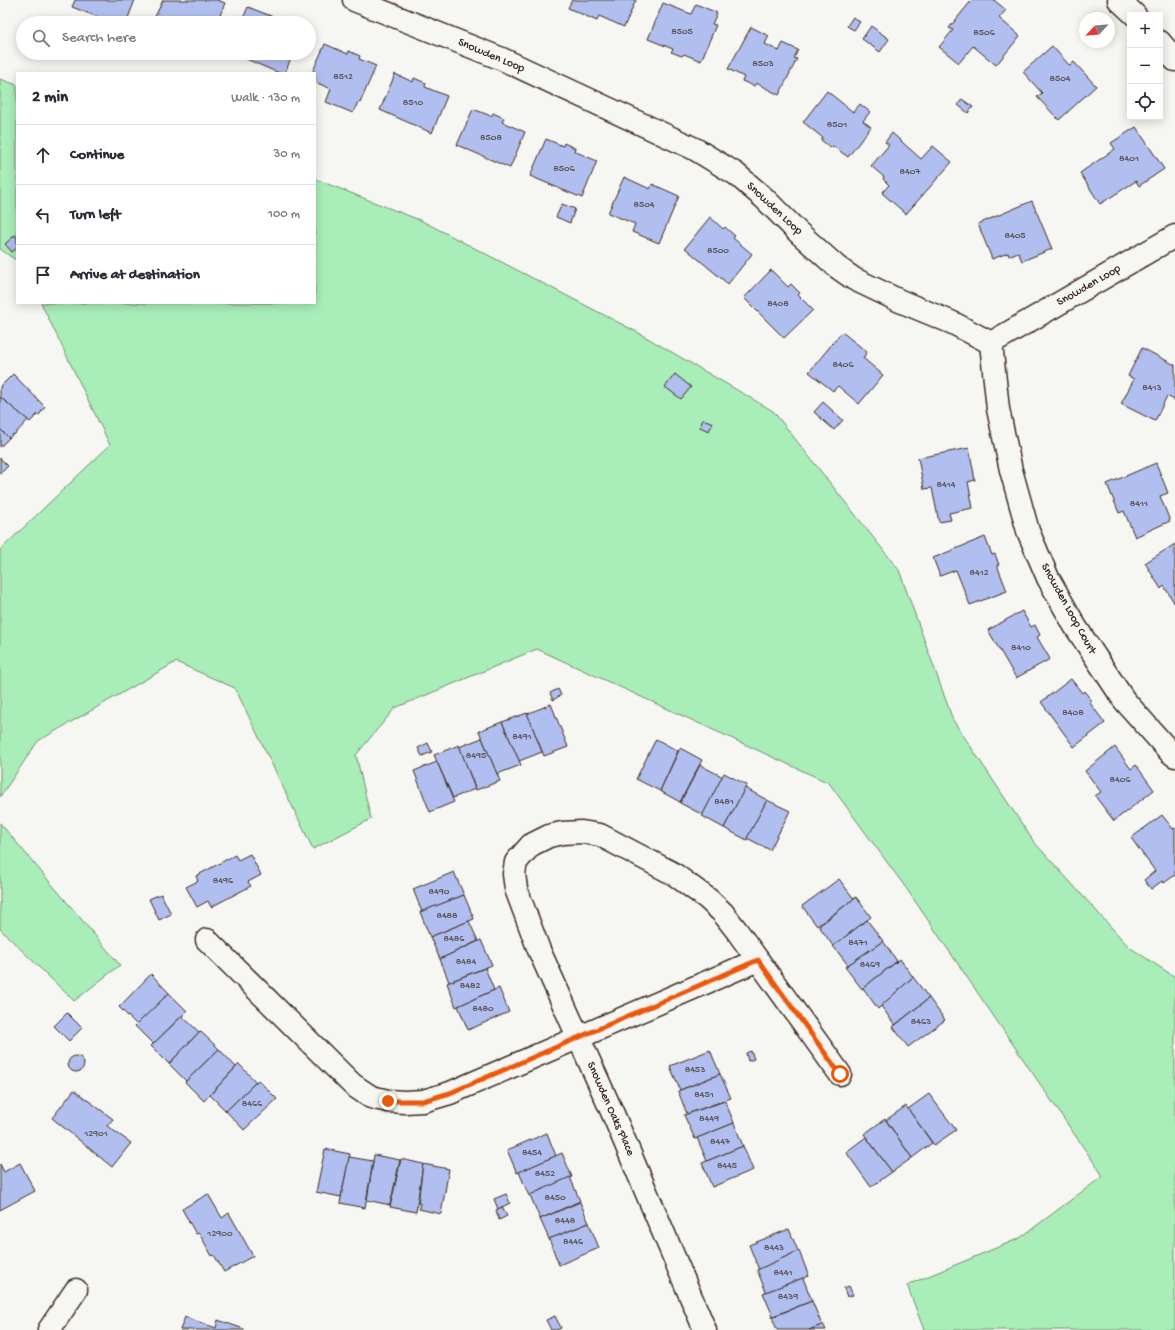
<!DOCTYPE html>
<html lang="en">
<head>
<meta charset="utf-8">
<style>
	:root { --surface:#fff; --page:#f2f2f3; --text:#2b2b33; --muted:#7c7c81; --line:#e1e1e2 }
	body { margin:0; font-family:"Gochi Hand",sans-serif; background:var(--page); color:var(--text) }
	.controls { position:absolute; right:12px; top:12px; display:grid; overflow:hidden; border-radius:0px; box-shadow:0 2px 10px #0003 }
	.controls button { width:36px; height:36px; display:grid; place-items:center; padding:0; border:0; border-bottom:1px solid var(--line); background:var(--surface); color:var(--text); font:20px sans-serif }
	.compass { position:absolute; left:1079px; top:12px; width:36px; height:36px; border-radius:50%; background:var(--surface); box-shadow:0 2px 10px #0003; rotate:244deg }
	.stop { position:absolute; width:12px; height:12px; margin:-9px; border:3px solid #ea580c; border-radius:50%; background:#fff }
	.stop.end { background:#ea580c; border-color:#fff; box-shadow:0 1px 4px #0008 }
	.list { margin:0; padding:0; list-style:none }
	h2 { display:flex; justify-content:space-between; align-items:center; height:52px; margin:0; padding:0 16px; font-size:17px }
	h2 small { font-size:13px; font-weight:400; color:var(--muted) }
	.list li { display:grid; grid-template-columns:26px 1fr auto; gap:12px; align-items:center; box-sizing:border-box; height:60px; padding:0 16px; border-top:1px solid var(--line) }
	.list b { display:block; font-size:15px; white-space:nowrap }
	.list em { font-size:13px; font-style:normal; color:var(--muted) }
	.icon { flex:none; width:22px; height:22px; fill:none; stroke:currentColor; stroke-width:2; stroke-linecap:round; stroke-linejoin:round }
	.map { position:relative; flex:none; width:1175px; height:1330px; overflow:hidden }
	.search { position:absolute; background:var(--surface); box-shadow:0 2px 10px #0003; left:16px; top:16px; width:300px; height:44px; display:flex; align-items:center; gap:10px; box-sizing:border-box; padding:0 14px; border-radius:22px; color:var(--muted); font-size:15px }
	.panel { position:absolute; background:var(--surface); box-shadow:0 2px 10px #0003; left:16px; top:72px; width:300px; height:232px; border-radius:0px }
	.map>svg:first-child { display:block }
	.green { fill:#a9eeb9; stroke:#728c6c }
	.building { fill:#b0bfef; stroke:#3b2a1e }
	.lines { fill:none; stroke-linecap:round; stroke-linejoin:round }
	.street-casing { stroke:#3b2a1e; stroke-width:25 }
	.street { stroke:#f6f6f2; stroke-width:22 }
	.route { stroke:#ea580c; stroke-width:5 }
	.labels { text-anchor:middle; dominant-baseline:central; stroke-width:3.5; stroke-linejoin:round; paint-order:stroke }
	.number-label { font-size:10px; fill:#584f52 }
	.street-label { font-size:12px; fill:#3b2a1e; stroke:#f6f6f2 }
</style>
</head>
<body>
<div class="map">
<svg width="1175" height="1330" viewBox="0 0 1175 1330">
	<rect width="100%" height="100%" fill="#f6f6f2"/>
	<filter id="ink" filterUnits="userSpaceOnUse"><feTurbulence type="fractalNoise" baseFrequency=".025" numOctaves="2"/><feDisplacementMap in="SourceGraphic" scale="8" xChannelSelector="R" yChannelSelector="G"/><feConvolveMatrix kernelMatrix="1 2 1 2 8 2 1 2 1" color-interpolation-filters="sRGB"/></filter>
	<g filter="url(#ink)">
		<g class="green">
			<polygon points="0,79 17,85 17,261 0,249"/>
			<polygon points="315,179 422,221 637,332 773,411 899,570 953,720 1034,842 1129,947 1175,977 1175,1330 924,1330 907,1285 1020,1238 1103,1176 906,888 829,783 537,649 395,708 356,755 371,819 313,849 235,688 176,662 38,741 0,797 0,550 110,445 41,303 315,303"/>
			<polygon points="0,823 120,965 74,1001 0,929"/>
		</g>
		<g class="building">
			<polygon points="75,0 135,0 126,23 101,23 103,19 72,7"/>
			<polygon points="163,0 217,0 225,3 217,23 163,23 154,19"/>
			<polygon points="572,0 636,0 624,27 599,16 597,21 568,8"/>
			<polygon points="972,0 994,0 1006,10 999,18 1020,36 996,65 973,46 959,63 939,47 953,30 949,28"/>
			<polygon points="663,3 691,14 696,4 717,13 712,24 716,25 701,61 684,54 682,56 671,52 673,49 648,39"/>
			<polygon points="248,7 276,18 274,23 241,23"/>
			<polygon points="853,17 860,22 854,30 847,26"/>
			<polygon points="871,26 889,39 880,52 862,39"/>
			<polygon points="751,27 769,36 765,44 779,51 783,43 798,50 794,58 797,59 779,95 756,83 754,86 742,81 744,77 728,69"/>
			<polygon points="325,44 348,54 349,51 360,56 359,59 376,66 360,103 358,102 353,113 326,102 331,89 315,82 315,73 312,73"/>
			<polygon points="1052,46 1070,66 1074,62 1096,86 1059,120 1037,97 1042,93 1023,72"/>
			<polygon points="232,53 293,53 285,73 279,73"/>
			<polygon points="395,74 413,82 414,78 426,83 425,87 447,96 432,133 380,110"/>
			<polygon points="827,91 853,112 860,104 870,112 863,121 871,127 848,157 833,146 831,148 821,140 823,138 803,122"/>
			<polygon points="962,99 973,107 968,113 958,105"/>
			<polygon points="473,109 491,116 493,113 504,118 502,122 525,132 510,168 457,145"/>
			<polygon points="1136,127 1164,169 1139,186 1136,181 1100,204 1080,173 1115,149 1111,143"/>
			<polygon points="892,133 921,159 933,146 952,162 906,214 882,193 889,185 883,179 884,177 871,166 889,145 885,142"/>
			<polygon points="546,139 563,146 564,143 575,148 574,151 597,161 582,198 530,176"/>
			<polygon points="624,177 650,189 652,184 679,196 659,243 632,232 635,224 608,213"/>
			<polygon points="1032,201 1052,249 1022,261 1018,252 1009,256 1008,253 992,259 978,224"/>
			<polygon points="562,204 575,209 570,223 556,217"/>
			<polygon points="710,217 723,229 725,227 735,236 733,238 752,254 728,284 685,248"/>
			<polygon points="15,235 17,238 17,248 12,252 5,244"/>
			<polygon points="771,270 788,287 791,284 800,293 798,295 813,310 784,338 744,298"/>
			<polygon points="842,332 867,352 863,358 883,375 859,404 838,386 833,391 809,372"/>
			<polygon points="1142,348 1175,365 1175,398 1174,400 1167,396 1155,421 1121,404 1134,379 1128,376"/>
			<polygon points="13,374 45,407 39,415 38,414 30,422 0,397 0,387"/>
			<polygon points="675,374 691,387 681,399 665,387"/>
			<polygon points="0,397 28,420 14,435 13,434 9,438 0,429"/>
			<polygon points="823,402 843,420 834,430 814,412"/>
			<polygon points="703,419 713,423 709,431 700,427"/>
			<polygon points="0,429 9,438 0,447"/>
			<polygon points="969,448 975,480 968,482 973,508 949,513 951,520 939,522 932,488 924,489 918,458"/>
			<polygon points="0,458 8,466 0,474"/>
			<polygon points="1156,463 1168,493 1160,496 1170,521 1135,537 1124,511 1119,513 1107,484"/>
			<polygon points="985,537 992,555 995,554 999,565 997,565 1007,591 970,605 956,570 940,576 933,558"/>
			<polygon points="1175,544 1175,604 1164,586 1161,589 1145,563"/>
			<polygon points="1022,611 1031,627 1035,625 1040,635 1037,637 1050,659 1016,678 988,630"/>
			<polygon points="1071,679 1082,693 1084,691 1092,701 1090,703 1105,723 1074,747 1041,702"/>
			<polygon points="558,689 561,695 553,700 550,693"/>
			<polygon points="551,704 568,747 544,756 527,714"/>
			<polygon points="527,713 542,752 519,761 502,722"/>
			<polygon points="502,722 521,765 497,774 479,731"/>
			<polygon points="482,738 500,781 476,790 459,747"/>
			<polygon points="656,739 678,751 660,791 636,779"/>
			<polygon points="428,743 432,752 422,756 418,748"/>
			<polygon points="459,745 475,789 453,798 434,755"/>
			<polygon points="1115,747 1131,769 1136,765 1154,790 1114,821 1095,796 1101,792 1085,771"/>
			<polygon points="680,748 702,760 680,802 660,791"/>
			<polygon points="437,762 454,802 430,812 414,771"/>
			<polygon points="700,765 723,777 703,815 680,803"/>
			<polygon points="724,773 747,785 724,828 702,816"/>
			<polygon points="745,788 767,800 747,840 724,828"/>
			<polygon points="767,800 790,811 770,850 747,838"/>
			<polygon points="1162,815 1173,829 1175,828 1175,875 1164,883 1162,881 1151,889 1144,880 1155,871 1131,838"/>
			<polygon points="250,854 261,875 248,882 251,886 211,907 208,901 197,907 186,887 198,881 196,876 235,855 238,860"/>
			<polygon points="454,872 464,895 422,912 413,889"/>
			<polygon points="839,879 854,899 817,926 802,906"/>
			<polygon points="161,894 171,914 159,920 149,899"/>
			<polygon points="464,895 474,919 430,937 420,912"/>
			<polygon points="856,897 871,917 833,946 819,926"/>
			<polygon points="867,920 883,941 848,965 833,946"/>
			<polygon points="469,921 478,941 440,959 430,937"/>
			<polygon points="481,940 492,965 449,982 440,959"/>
			<polygon points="883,941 897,961 862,989 845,967"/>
			<polygon points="900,959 913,977 878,1009 863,988"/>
			<polygon points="485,968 494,990 456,1007 447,983"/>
			<polygon points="151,974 169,993 137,1025 119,1007"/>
			<polygon points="913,977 929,998 895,1025 881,1006"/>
			<polygon points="499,988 509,1012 468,1030 458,1006"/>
			<polygon points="169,993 187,1011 153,1044 135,1026"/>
			<polygon points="929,998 945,1020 908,1047 893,1027"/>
			<polygon points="67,1013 82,1028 69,1041 54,1026"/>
			<polygon points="182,1016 199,1032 169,1064 151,1046"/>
			<polygon points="200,1031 219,1049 186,1081 169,1064"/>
			<polygon points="219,1049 236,1067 204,1101 185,1082"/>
			<polygon points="710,1050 720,1074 680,1090 670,1066"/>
			<polygon points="751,1051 754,1059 748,1061 746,1053"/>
			<circle cx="76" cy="1064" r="8"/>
			<polygon points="239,1064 256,1082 226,1111 210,1095"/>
			<polygon points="720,1074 731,1098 687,1114 678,1091"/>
			<polygon points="258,1080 277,1099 244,1130 226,1111"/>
			<polygon points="74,1090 113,1119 107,1126 131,1143 112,1167 52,1118"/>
			<polygon points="929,1094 956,1130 934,1145 908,1109"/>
			<polygon points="725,1101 734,1123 695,1139 684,1115"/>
			<polygon points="906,1106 932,1143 912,1158 886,1120"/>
			<polygon points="885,1119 912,1158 892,1172 864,1134"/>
			<polygon points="734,1123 743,1146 707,1161 697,1138"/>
			<polygon points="547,1133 556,1156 517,1173 507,1150"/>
			<polygon points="866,1137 892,1172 871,1187 846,1152"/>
			<polygon points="743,1146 753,1170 712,1187 702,1163"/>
			<polygon points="325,1149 350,1154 341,1197 316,1192"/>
			<polygon points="562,1153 572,1177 529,1196 519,1172"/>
			<polygon points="374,1155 400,1160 390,1205 367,1200"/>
			<polygon points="349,1157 373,1161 365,1208 340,1203"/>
			<polygon points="401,1159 423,1164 416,1212 390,1207"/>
			<polygon points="20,1163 35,1191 0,1210 0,1164 4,1172"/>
			<polygon points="423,1164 449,1169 441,1214 419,1209 420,1203 418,1203"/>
			<polygon points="570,1177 580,1201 540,1219 530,1195"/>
			<polygon points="208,1194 222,1218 229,1213 253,1256 224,1272 214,1255 212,1256 199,1233 196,1234 182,1209"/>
			<polygon points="506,1194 510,1203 498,1209 494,1199"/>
			<polygon points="580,1202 589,1223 549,1239 540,1219"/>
			<polygon points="502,1207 507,1216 499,1220 496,1210"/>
			<polygon points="589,1223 599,1248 559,1265 549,1239"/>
			<polygon points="789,1229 798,1251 759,1270 749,1245"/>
			<polygon points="798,1251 799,1251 809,1276 766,1292 757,1270"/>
			<polygon points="803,1278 812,1301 773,1316 763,1293"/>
			<polygon points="849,1286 853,1295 847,1297 844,1288"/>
			<polygon points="812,1301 822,1325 809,1330 777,1330 772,1317"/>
			<polygon points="555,1316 561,1328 556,1330 551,1330 546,1320"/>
			<polygon points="185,1317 216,1328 218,1320 244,1329 244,1330 180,1330"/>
			<polygon points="823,1324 826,1330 809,1330 822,1325"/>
		</g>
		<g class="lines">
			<defs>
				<g id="street">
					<polyline points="354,0 502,59 695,149 736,174 764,198 799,233 837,267 854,279 900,301 953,323 991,343"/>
					<polyline points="1119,0 1135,15"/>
					<polyline points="1160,42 1175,60"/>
					<polyline points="991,343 998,409 1011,470 1028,531 1048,578 1075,626 1124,700 1170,752 1175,756"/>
					<polyline points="991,343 1175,236"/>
					<polyline points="207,940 353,1085 371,1097 388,1101 405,1102 423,1101 450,1093 758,960"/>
					<polyline points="49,1330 76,1290"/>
					<polyline points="705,1330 613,1114 539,950 516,889 514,874 516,862 531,845 549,836 562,833 582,832 600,835 674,874 708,899 723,913 737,931 840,1074"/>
				</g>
			</defs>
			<use href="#street" class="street-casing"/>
			<use href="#street" class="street"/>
		</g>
	</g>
	<g class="lines" filter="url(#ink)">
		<polyline class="route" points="388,1101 423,1101 450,1093 758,960 840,1074"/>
	</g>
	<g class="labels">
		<g class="number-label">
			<text x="682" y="32">8505</text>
			<text x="984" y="33">8506</text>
			<text x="763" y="64">8503</text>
			<text x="343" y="77">8512</text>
			<text x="1060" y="79">8504</text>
			<text x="413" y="103">8510</text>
			<text x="837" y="125">8501</text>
			<text x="491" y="138">8508</text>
			<text x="1129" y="159">8401</text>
			<text x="564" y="169">8506</text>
			<text x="910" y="172">8407</text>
			<text x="644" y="205">8504</text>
			<text x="1015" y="236">8405</text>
			<text x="718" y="251">8500</text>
			<text x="778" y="304">8408</text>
			<text x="843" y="365">8406</text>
			<text x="1152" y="388">8413</text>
			<text x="946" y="485">8414</text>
			<text x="1139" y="504">8411</text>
			<text x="979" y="573">8412</text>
			<text x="1021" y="648">8410</text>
			<text x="1073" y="713">8408</text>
			<text x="522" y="737">8491</text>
			<text x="476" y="756">8495</text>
			<text x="1120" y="780">8406</text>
			<text x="724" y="802">8481</text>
			<text x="223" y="881">8496</text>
			<text x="439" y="892">8490</text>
			<text x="447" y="916">8488</text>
			<text x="454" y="939">8486</text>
			<text x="858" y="943">8471</text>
			<text x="466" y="962">8484</text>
			<text x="870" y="965">8469</text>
			<text x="470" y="986">8482</text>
			<text x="483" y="1009">8480</text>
			<text x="921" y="1022">8463</text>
			<text x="695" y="1070">8453</text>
			<text x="704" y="1095">8451</text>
			<text x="252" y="1104">8466</text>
			<text x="709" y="1119">8449</text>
			<text x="96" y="1134">12901</text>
			<text x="720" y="1142">8447</text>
			<text x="532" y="1153">8454</text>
			<text x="727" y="1166">8445</text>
			<text x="545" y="1174">8452</text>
			<text x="555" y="1198">8450</text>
			<text x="565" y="1221">8448</text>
			<text x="220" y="1234">12900</text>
			<text x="573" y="1242">8446</text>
			<text x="774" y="1248">8443</text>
			<text x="783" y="1273">8441</text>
			<text x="788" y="1297">8439</text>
		</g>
		<g class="street-label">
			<text transform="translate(491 56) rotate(23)">Snowden Loop</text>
			<text transform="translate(774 209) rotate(43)">Snowden Loop</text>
			<text transform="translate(1089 286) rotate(-30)">Snowden Loop</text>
			<text transform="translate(1068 609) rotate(61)">Snowden Loop Court</text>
			<text transform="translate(610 1109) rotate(66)">Snowden Oaks Place</text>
		</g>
	</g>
</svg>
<div class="controls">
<button>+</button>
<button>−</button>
<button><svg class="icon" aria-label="locate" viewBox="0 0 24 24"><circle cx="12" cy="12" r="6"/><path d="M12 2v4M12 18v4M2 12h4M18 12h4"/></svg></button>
</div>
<svg class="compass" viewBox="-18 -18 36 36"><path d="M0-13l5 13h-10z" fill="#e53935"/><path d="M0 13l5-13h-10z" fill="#7c7c81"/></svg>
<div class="stop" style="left:840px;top:1074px"></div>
<div class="stop end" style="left:388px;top:1101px"></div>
<div class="search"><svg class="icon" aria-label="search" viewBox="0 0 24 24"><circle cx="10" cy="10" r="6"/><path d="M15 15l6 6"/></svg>Search here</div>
<section class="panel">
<h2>2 min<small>Walk · 130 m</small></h2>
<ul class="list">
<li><svg class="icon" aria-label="ahead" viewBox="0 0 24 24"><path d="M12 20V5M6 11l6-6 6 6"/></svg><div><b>Continue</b></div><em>30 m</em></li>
<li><svg class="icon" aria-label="left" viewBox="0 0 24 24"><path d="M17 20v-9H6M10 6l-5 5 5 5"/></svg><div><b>Turn left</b></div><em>100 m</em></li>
<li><svg class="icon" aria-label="arrive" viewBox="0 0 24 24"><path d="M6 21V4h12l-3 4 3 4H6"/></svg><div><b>Arrive at destination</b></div></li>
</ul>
</section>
</div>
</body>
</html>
